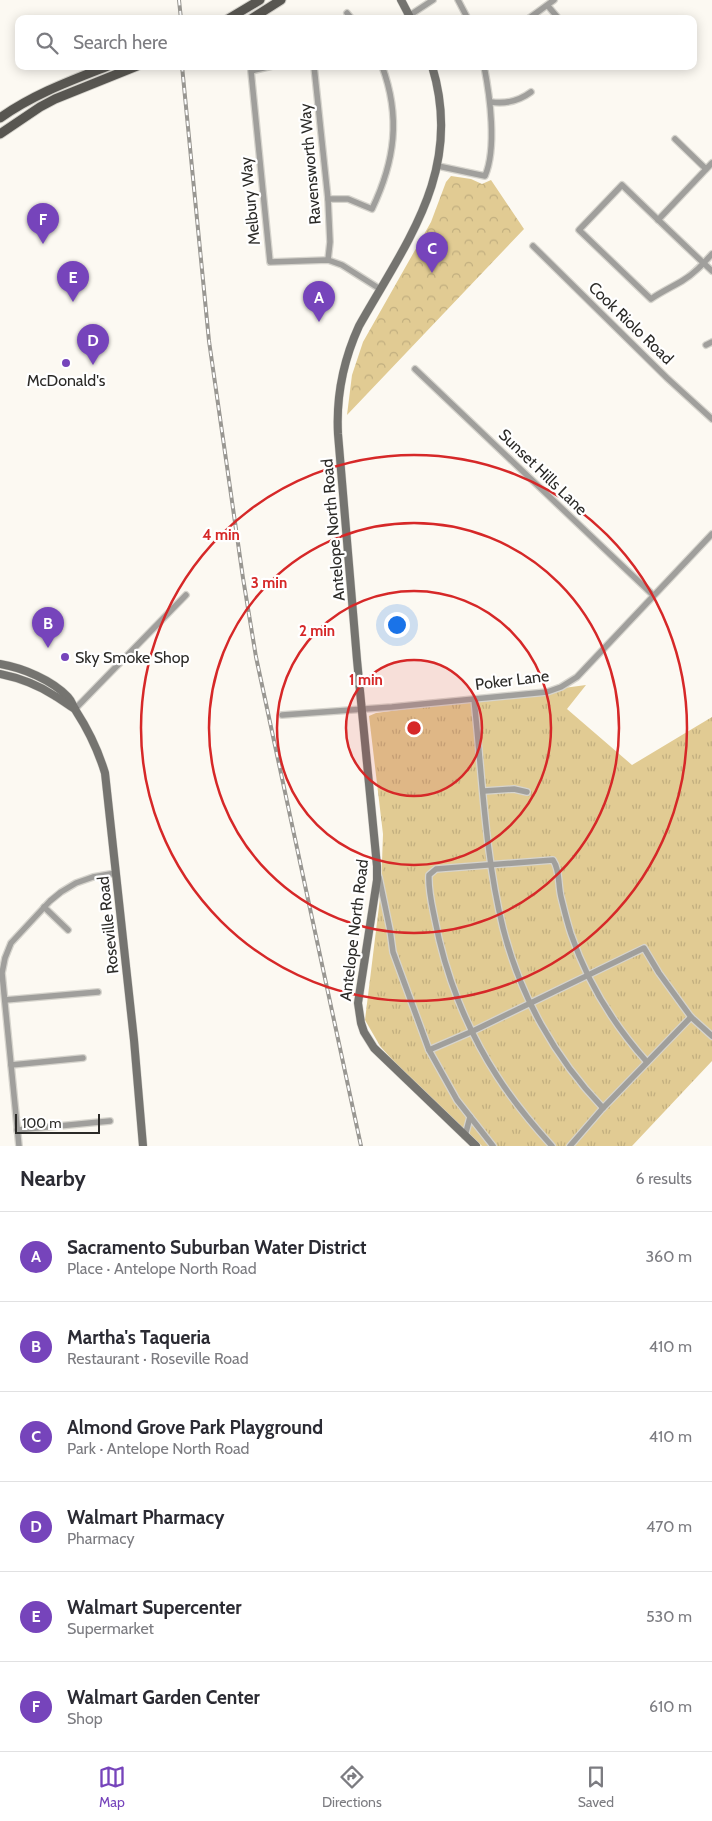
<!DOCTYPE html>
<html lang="en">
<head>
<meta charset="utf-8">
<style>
	:root { --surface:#fff; --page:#f7f7f7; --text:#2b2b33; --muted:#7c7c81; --line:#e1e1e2; --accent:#7644bb }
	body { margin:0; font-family:Cabin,sans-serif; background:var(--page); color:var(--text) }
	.scale { position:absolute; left:15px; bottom:12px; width:85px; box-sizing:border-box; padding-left:5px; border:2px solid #2b2a27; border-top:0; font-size:14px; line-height:18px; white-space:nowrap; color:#2b2a27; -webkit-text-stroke:4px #fff; paint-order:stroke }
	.you { position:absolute; left:396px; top:624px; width:18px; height:18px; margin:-12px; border:4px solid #fff; border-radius:50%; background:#1a73e8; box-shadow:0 0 0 8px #1a73e833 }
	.badge { display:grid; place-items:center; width:32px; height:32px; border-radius:50%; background:var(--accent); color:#fff; font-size:16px; font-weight:700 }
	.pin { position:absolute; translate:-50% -41px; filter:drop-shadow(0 1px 2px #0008) }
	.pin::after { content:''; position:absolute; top:26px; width:18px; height:15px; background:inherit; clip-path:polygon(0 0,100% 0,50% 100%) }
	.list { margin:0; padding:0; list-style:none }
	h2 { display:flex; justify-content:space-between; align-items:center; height:65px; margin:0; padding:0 20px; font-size:21px }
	h2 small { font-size:16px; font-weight:400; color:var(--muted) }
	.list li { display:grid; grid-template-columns:32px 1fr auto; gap:15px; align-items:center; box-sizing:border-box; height:90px; padding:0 20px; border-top:1px solid var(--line) }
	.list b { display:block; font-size:19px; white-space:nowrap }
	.list p { margin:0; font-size:16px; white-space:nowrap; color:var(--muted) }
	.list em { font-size:16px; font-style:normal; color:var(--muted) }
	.icon { flex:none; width:28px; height:28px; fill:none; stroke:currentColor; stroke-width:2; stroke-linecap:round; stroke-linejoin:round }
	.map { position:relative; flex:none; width:712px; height:1146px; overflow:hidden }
	.search { position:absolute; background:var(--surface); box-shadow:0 2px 12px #0003; left:15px; right:15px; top:15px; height:55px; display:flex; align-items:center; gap:12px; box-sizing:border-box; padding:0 18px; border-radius:10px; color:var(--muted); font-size:19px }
	.sheet { height:605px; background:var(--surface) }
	nav { display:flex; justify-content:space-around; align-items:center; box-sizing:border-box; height:70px; border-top:1px solid var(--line); background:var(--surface); font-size:14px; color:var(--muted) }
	nav a { display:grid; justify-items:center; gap:2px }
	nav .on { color:var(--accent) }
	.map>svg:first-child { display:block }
	.grass { fill:url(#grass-tufts) }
	.park { fill:url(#park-crowns) }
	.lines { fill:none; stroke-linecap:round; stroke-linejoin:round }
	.street-casing { stroke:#d6d4cd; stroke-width:8 }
	.secondary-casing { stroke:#d6d4cd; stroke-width:9 }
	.primary-casing { stroke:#d6d4cd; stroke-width:11 }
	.street { stroke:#a09f9c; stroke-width:5.5 }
	.secondary { stroke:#757470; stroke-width:8 }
	.primary { stroke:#585651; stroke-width:9 }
	.rail-casing { stroke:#999792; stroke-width:4 }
	.rail { stroke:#fff; stroke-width:2; stroke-dasharray:5.5; stroke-linecap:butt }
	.ring { fill:none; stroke:#d62828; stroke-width:2.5 }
	.poi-dot { fill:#7644bb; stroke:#fff; stroke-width:2 }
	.labels { text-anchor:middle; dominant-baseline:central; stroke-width:4.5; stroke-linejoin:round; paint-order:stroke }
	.street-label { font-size:16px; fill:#2b2a27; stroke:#fff }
	.poi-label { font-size:16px; fill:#2b2a27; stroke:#fff }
	.centre { fill:#d62828; stroke:#fff; stroke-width:2.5 }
	.ring-label { font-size:15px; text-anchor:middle; font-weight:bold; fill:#d62828; stroke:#fff; stroke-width:4.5; stroke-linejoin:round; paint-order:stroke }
</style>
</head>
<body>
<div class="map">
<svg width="712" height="1146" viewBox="0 0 712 1146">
	<defs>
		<pattern id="grass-tufts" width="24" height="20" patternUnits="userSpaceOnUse" patternTransform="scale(1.25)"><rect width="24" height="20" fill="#e1cb93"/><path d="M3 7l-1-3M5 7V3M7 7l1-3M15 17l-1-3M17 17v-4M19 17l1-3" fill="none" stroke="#c1ae7f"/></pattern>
		<pattern id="park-crowns" width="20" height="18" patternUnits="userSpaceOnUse" patternTransform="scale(1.25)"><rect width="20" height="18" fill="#e1cb93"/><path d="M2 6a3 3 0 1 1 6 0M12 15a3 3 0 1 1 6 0" fill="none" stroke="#c1ae7f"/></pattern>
	</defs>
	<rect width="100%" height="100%" fill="#fcf9f2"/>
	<polygon class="grass" points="586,685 567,709 632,765 712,717 712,1061 632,1146 482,1146 407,1076 380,1046 365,1020 381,890 383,834 369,716 376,713"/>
	<polygon class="park" points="451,176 471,179 482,184 491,180 524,229 347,415 352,375 363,342 431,222 446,182"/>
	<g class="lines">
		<defs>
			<g id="street">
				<polyline points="458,0 468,19"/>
				<polyline points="548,6 559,19"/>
				<polyline points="347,13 352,19"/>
				<polyline points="404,19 433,0"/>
				<polyline points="528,19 554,0"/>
				<polyline points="272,66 251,71 270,262 328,260 342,265 380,289"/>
				<polyline points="314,66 328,199 330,242 328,260"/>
				<path d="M491,102C505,104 519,101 531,92"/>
				<polyline points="675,139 706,169"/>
				<path d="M438,166L485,176C497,148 490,96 484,66"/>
				<path d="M328,199H348L372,209C395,161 401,117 382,66"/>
				<polyline points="658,220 712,163"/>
				<polyline points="533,246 667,378 712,419"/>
				<path d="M712,254C703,264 694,274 682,281C672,287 661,292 651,299L579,230L622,185C652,214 682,243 712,271"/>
				<polyline points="706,345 712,342"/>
				<polyline points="415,369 653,595"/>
				<path d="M474,699C482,773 485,856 503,928C520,996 555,1058 603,1108"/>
				<polyline points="75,709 186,595"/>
				<polyline points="282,715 392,707 547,692 561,687 577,677 712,534"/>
				<polyline points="484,791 514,789 527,792"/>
				<polyline points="379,877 390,930 393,952 429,1050 457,1100 493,1146"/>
				<polyline points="44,907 68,930"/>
				<polyline points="5,1000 98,992"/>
				<polyline points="429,1050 473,1031 644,948 659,973 691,1017 712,1036"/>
				<polyline points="11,1065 83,1058"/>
				<polyline points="17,1130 110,1121"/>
				<polyline points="465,1136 470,1117"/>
				<polyline points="19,1146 2,973 5,958 11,943 50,901 61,892 76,883 93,877 116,873"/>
				<path d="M552,1146C532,1124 513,1101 497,1076C467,1030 445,974 435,920C432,905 428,890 429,875L436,869L553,860C560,870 558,885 561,897C564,909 567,922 571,934C587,982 614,1025 647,1062"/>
				<polyline points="570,1146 603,1108 691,1017"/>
			</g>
			<g id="secondary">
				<polyline points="401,0 411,19"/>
				<path d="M432,66C464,170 407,241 359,326C343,361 336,396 338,434L357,660L377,866V880L358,1003L361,1023L364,1032L374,1048L476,1146"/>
				<path d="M0,664C23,668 52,680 68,697C72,701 73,706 76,711C89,731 98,750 105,773L134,1040L143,1146"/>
				<path d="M0,674C20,678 38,685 55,696C62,700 68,705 75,709"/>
			</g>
			<g id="primary">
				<polyline points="228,19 260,0"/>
				<polyline points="251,19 281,0"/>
				<path d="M0,118C34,94 70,81 108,66"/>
				<polyline points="0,134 40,107 55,99 137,66"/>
			</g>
		</defs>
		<use href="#street" class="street-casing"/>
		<use href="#secondary" class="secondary-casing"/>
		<use href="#primary" class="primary-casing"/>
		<use href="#street" class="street"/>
		<use href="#secondary" class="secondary"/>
		<use href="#primary" class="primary"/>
		<defs>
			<g id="rail">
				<polyline points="179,0 181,19"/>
				<polyline points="182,66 209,341 243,578 256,657 361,1146"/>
			</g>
		</defs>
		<use href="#rail" class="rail-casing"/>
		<use href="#rail" class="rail"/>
	</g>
	<circle cx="414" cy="728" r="68" fill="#d62828" fill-opacity=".12"/>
	<g class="ring">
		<circle cx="414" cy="728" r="68"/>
		<circle cx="414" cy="728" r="137"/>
		<circle cx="414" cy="728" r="205"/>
		<circle cx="414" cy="728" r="273"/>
	</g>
	<g class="poi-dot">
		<circle cx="66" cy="363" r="5"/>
		<circle cx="65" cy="657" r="5"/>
	</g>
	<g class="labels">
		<g class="street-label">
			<text transform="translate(310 164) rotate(-95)">Ravensworth Way</text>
			<text transform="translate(250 201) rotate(-96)">Melbury Way</text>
			<text transform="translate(631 323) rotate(44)">Cook Riolo Road</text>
			<text transform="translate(543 472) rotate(44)">Sunset Hills Lane</text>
			<text transform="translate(333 530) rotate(-95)">Antelope North Road</text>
			<text transform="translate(512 680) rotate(-7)">Poker Lane</text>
			<text transform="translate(108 925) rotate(-96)">Roseville Road</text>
			<text transform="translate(354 930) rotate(-83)">Antelope North Road</text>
		</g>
		<g class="poi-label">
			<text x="66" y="380">McDonald's</text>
			<text x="75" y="657" text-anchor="start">Sky Smoke Shop</text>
		</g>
	</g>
	<circle cx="414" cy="728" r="8" class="centre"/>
	<g class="ring-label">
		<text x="221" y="540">4 min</text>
		<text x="269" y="588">3 min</text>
		<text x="317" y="636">2 min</text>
		<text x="366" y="685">1 min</text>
	</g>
</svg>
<div class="scale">100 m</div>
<div class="you"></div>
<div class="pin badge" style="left:319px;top:322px">A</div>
<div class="pin badge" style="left:48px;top:648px">B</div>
<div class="pin badge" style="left:432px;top:273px">C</div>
<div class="pin badge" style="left:93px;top:365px">D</div>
<div class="pin badge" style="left:73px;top:302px">E</div>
<div class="pin badge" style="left:43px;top:244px">F</div>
<div class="search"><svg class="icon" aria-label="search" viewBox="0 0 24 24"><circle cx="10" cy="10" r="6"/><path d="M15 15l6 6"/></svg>Search here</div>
</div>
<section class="sheet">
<h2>Nearby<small>6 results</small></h2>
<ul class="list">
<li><span class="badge">A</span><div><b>Sacramento Suburban Water District</b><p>Place · Antelope North Road</p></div><em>360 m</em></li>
<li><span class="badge">B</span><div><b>Martha's Taqueria</b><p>Restaurant · Roseville Road</p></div><em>410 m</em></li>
<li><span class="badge">C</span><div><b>Almond Grove Park Playground</b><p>Park · Antelope North Road</p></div><em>410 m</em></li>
<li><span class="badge">D</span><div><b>Walmart Pharmacy</b><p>Pharmacy</p></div><em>470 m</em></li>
<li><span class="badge">E</span><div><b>Walmart Supercenter</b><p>Supermarket</p></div><em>530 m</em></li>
<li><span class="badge">F</span><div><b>Walmart Garden Center</b><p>Shop</p></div><em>610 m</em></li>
</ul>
</section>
<nav>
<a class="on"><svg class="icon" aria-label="map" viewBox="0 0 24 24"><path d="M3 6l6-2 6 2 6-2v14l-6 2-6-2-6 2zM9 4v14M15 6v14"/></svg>Map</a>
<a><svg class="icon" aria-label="directions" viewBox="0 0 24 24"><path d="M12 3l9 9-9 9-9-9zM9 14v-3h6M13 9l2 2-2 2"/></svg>Directions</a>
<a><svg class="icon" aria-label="saved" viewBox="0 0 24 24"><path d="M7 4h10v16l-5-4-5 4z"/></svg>Saved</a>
</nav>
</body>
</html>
